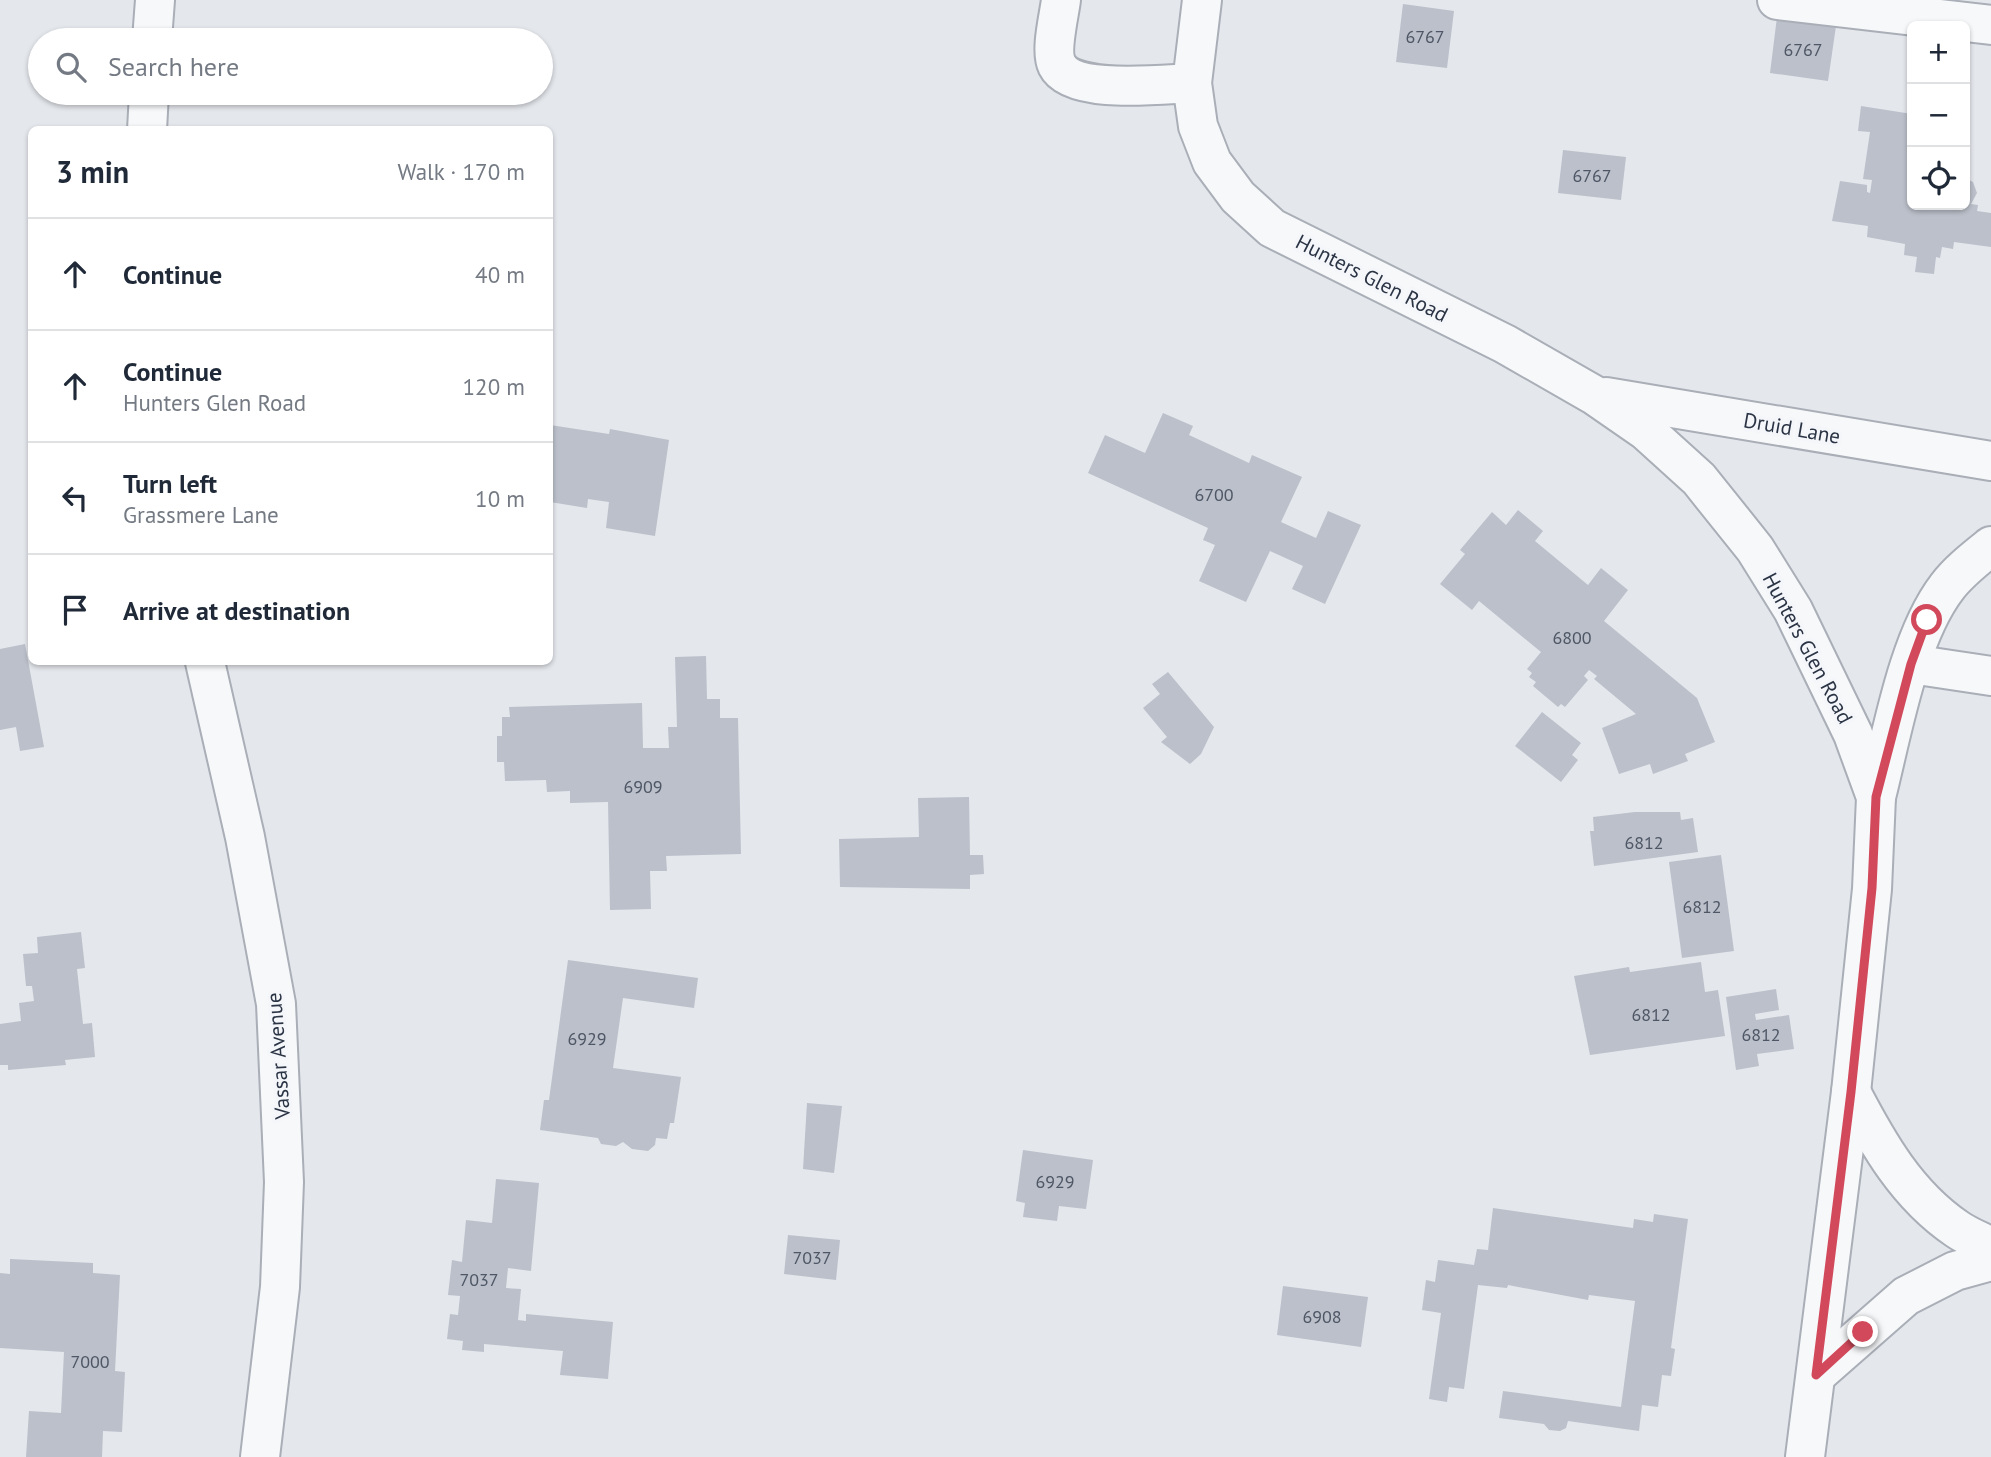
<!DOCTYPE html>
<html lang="en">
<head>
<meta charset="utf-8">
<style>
	:root { --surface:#fff; --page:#f6f6f7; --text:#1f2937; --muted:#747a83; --line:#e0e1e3 }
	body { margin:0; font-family:"PT Sans",sans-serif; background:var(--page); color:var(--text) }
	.controls { position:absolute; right:21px; top:21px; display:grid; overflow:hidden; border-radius:10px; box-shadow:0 2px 5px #0004 }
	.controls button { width:63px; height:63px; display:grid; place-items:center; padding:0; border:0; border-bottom:2px solid var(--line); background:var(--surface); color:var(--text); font:35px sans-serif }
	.stop { position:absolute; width:21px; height:21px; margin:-16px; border:5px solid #d1495b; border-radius:50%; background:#fff }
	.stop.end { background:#d1495b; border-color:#fff; box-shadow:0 2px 7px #0008 }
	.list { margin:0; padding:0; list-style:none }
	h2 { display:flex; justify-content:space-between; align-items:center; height:91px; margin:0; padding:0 28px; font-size:30px }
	h2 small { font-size:23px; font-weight:400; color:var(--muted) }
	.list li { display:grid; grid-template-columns:46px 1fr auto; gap:21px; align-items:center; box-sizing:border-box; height:112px; padding:0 28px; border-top:2px solid var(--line) }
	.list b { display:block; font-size:26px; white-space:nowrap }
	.list p { margin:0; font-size:23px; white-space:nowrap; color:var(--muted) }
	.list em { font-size:23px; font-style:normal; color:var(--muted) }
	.icon { flex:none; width:38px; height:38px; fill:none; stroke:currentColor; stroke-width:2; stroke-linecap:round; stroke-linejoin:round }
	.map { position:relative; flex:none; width:1991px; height:1457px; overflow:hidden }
	.search { position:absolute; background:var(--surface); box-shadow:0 2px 5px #0004; left:28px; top:28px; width:525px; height:77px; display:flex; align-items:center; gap:18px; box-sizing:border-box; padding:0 24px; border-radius:38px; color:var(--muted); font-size:26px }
	.panel { position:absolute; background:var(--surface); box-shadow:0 2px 5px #0004; left:28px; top:126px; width:525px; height:539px; border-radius:10px }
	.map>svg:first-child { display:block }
	.building { fill:#bbc0ca }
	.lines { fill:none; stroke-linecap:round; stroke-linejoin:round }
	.minor-casing { stroke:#a9aeb7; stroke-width:42 }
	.minor { stroke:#f7f8fa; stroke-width:38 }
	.route { stroke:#d1495b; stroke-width:9 }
	.labels { text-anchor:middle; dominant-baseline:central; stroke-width:7; stroke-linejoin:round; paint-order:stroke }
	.number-label { font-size:18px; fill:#4f5766 }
	.street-label { font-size:21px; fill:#2b3445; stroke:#f4f6f9 }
</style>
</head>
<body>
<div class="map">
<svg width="1991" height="1457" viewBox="0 0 1991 1457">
	<rect width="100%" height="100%" fill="#e4e7ec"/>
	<g class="building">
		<polygon points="1403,4 1454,11 1447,68 1396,62"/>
		<polygon points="1777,17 1836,26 1828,81 1770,73"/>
		<polygon points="1861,106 1912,114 1912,205 1965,205 1965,178 1973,182 1977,193 1971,204 1978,205 1977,211 1991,213 1991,247 1954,242 1953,249 1942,247 1940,258 1936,257 1934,274 1915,272 1917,257 1904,255 1905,244 1867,237 1868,226 1832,221 1840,181 1867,185 1867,192 1870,193 1872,180 1863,179 1870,132 1858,131"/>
		<polygon points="1563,150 1626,157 1621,200 1558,193"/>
		<polygon points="1163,413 1193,426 1189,435 1249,463 1252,455 1302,477 1281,522 1316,538 1328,511 1361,525 1325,604 1292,589 1303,566 1270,551 1246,602 1199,581 1215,545 1203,540 1208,528 1088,473 1105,435 1145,453"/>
		<polygon points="550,425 609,434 610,429 669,440 655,536 606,528 609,502 588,499 587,508 550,502 553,457 550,457"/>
		<polygon points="1518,510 1543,531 1535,541 1588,585 1601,568 1628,590 1604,621 1697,698 1715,742 1685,754 1688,761 1653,774 1650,764 1619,774 1602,728 1636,714 1594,679 1597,676 1589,670 1584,676 1588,680 1565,707 1561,704 1558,707 1533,686 1536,682 1529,677 1532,673 1527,669 1541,652 1479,601 1472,610 1440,584 1465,554 1460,550 1492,512 1506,525"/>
		<polygon points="25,644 44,747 20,751 16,727 0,730 0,649"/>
		<polygon points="706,656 707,699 720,699 720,718 738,718 741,854 666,856 667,871 650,871 651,909 610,910 608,802 570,803 570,791 547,792 546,780 505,781 504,762 497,762 497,736 502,736 502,717 510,717 509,707 642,703 643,748 669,748 668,727 677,727 675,657"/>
		<polygon points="1168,672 1214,727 1201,754 1190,764 1161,742 1167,737 1143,708 1160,694 1152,684"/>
		<polygon points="1542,712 1581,743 1572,755 1578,760 1561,782 1515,746"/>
		<polygon points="969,797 970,855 983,855 984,874 970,875 970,889 840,887 839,839 919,837 918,798"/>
		<polygon points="1635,812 1680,812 1681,820 1693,818 1698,852 1594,866 1590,831 1594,831 1593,817"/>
		<polygon points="1721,855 1734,951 1682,958 1669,862"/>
		<polygon points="81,932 85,968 77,969 83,1024 92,1023 95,1057 65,1060 66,1065 8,1070 8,1065 0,1065 0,1024 21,1021 19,1003 34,1001 32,986 26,986 23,954 38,953 37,937"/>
		<polygon points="568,960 698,978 694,1008 623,998 613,1068 681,1077 674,1123 670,1123 667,1139 656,1138 655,1145 648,1151 632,1149 623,1142 616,1146 601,1144 598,1138 540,1130 544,1100 549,1100"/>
		<polygon points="1701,962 1705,992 1718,990 1725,1036 1590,1055 1574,976 1629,967 1630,972"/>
		<polygon points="1776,989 1779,1010 1755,1014 1756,1020 1789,1015 1794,1049 1757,1054 1759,1066 1736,1070 1726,997"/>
		<polygon points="807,1103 842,1106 834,1173 803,1169"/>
		<polygon points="1023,1150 1093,1160 1086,1209 1059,1206 1057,1221 1023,1217 1025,1203 1016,1201"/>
		<polygon points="496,1179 539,1183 531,1271 508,1268 506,1288 521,1289 518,1320 526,1321 526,1314 613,1322 608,1379 560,1375 563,1351 484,1344 484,1352 462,1350 463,1341 447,1339 450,1314 458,1315 460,1296 448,1295 452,1260 462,1262 466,1220 492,1223"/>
		<polygon points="1493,1208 1633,1228 1634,1219 1653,1222 1654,1214 1688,1219 1671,1348 1675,1349 1671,1376 1662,1375 1658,1407 1642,1405 1639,1431 1568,1421 1566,1428 1560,1431 1549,1430 1544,1424 1499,1418 1503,1391 1621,1407 1635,1301 1589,1295 1588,1300 1508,1285 1507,1288 1478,1285 1464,1389 1449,1387 1447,1402 1429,1399 1441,1313 1422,1310 1426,1280 1435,1282 1438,1260 1474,1265 1477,1249 1488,1250"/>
		<polygon points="788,1235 840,1240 836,1280 784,1274"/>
		<polygon points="10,1259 93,1263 93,1273 120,1275 115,1371 125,1372 122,1432 103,1431 102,1457 26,1457 29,1411 61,1413 64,1352 0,1348 0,1273 10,1274"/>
		<polygon points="1283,1286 1368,1297 1361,1347 1277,1335"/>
	</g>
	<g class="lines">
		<defs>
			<g id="minor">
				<path d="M1061,0C1059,16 1050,51 1057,65C1072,95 1162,84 1192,83"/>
				<polyline points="1202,0 1192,83 1198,126 1212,162 1238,197 1272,228 1505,344 1594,395 1646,431 1699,479 1755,549 1793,610 1853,734 1876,797 1872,889 1851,1092 1805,1457"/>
				<polyline points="1777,0 1991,25"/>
				<polyline points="152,40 155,0"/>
				<polyline points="147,130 149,93"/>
				<polyline points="1606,397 1991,461"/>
				<polyline points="205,662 245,837 276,1004 284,1182 280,1287 260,1457"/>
				<polyline points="1911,664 1991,676"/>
				<path d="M1876,797C1892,734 1908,638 1947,587C1958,572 1976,558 1991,546"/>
				<path d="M1851,1092C1878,1144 1907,1195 1957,1229C1967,1236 1980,1241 1991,1247"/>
				<polyline points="1816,1375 1906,1296 1955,1271 1991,1261"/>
			</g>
		</defs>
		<use href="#minor" class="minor-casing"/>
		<use href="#minor" class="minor"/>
	</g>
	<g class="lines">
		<polyline class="route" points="1863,1332 1816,1375 1851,1092 1872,888 1876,797 1911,664 1927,620"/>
	</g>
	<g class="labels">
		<g class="number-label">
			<text x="1425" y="36">6767</text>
			<text x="1803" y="49">6767</text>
			<text x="1592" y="175">6767</text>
			<text x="1214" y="494">6700</text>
			<text x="1572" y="637">6800</text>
			<text x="643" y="786">6909</text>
			<text x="1644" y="842">6812</text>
			<text x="1702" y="906">6812</text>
			<text x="1651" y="1014">6812</text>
			<text x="1761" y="1034">6812</text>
			<text x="587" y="1038">6929</text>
			<text x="1055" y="1181">6929</text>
			<text x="812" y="1257">7037</text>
			<text x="479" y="1279">7037</text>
			<text x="1322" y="1316">6908</text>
			<text x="90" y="1361">7000</text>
		</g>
		<g class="street-label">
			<text transform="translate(1372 278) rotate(27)">Hunters Glen Road</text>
			<text transform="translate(1792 428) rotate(10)">Druid Lane</text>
			<text transform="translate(1808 648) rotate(62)">Hunters Glen Road</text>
			<text transform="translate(278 1056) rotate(-94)">Vassar Avenue</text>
		</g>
	</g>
</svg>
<div class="controls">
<button>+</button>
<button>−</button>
<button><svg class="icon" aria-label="locate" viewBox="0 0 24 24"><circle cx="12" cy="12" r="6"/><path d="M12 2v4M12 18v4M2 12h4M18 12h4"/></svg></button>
</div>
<div class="stop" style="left:1927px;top:620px"></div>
<div class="stop end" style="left:1863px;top:1332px"></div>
<div class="search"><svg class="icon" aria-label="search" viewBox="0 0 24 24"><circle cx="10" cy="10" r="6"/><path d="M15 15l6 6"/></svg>Search here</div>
<section class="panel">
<h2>3 min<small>Walk · 170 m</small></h2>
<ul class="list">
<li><svg class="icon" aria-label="ahead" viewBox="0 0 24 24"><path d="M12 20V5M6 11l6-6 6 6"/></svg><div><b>Continue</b></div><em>40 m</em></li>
<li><svg class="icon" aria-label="ahead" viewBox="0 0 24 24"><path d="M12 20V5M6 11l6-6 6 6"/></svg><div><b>Continue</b><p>Hunters Glen Road</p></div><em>120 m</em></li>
<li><svg class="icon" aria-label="left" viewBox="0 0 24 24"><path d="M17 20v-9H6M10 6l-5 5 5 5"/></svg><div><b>Turn left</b><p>Grassmere Lane</p></div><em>10 m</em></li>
<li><svg class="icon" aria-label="arrive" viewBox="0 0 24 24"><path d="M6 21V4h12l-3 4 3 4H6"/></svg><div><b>Arrive at destination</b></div></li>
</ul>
</section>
</div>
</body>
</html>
